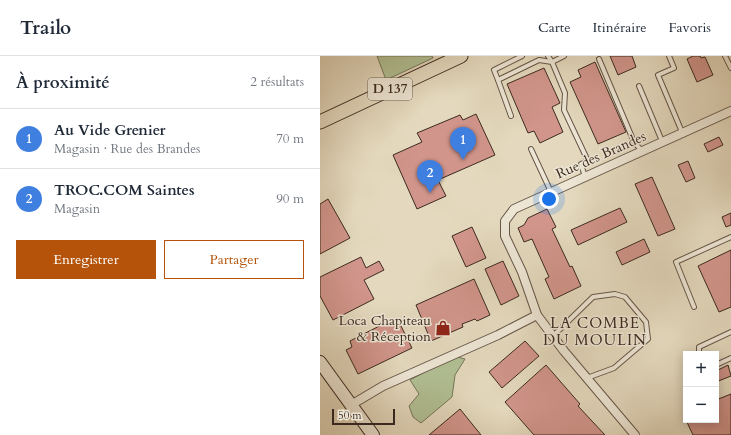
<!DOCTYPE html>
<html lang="fr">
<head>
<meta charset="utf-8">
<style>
	:root { --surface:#fff; --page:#f6f6f7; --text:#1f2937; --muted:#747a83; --line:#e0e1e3; --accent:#b45309 }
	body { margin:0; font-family:Cardo,serif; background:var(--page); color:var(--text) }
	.controls { position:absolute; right:12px; bottom:12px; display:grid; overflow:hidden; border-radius:0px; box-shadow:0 2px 10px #0003 }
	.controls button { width:36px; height:36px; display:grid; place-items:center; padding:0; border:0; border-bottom:1px solid var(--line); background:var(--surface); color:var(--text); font:20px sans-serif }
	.scale { position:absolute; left:12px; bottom:10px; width:63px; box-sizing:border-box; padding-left:4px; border:2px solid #3c2a20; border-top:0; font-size:11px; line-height:14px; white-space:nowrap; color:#3c2a20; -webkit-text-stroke:3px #ede6d5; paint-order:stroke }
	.you { position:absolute; left:229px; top:143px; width:14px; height:14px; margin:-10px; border:3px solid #fff; border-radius:50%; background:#1a73e8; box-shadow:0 0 0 6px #1a73e833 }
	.badge { display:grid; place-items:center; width:26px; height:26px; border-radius:50%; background:var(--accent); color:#fff; font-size:13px; font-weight:700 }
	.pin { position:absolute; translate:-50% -33px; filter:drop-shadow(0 1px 2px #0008) }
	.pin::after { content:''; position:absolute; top:21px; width:14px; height:12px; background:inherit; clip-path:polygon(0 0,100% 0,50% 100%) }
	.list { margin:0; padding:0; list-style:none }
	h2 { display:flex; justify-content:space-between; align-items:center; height:52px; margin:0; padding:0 16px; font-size:17px }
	h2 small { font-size:13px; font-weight:400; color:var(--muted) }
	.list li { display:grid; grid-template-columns:26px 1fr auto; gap:12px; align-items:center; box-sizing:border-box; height:60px; padding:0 16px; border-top:1px solid var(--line) }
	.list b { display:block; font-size:15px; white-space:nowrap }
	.list p { margin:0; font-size:13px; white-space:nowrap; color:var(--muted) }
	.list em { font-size:13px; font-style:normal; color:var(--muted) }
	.actions { display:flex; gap:8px; padding:12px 16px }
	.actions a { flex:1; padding:9px 0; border:1px solid var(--accent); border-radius:0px; text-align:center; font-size:14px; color:var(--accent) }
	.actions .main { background:var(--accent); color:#fff }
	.map { position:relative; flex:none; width:411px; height:379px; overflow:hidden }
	header { display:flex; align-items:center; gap:24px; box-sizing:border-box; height:56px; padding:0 20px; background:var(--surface); border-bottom:1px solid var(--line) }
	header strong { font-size:19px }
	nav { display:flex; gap:22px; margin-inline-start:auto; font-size:14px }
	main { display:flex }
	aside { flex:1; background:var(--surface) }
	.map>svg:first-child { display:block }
	.green { fill:#b1c094; stroke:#76755a }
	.building { fill:#d1958b; stroke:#3c2a20 }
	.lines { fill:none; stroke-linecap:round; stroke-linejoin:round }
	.lane-casing { stroke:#665648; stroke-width:6 }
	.street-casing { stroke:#665648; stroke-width:10 }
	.secondary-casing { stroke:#3c2a20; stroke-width:14 }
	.primary-casing { stroke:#3c2a20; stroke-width:15 }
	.lane { stroke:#ede6d5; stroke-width:4 }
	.street { stroke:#ede6d5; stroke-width:8 }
	.secondary { stroke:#ede6d5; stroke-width:12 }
	.primary { stroke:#e4d9be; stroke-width:13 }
	.labels { text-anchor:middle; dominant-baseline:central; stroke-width:3; stroke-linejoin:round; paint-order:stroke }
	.shield { fill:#ede6d5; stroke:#716256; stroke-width:1 }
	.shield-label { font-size:13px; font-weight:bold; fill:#3c2a20 }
	.street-label { font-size:14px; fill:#3c2a20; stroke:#ede6d5 }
	.poi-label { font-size:14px; fill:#3c2a20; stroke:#ede6d5; text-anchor:end }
	.neighbourhood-label { font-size:15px; letter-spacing:1px; fill:#3c2a20; stroke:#ede6d5 }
</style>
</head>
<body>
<header>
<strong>Trailo</strong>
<nav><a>Carte</a><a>Itinéraire</a><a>Favoris</a></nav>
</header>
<main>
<aside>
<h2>À proximité<small>2 résultats</small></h2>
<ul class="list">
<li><span class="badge" style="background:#3f7fe0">1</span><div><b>Au Vide Grenier</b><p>Magasin · Rue des Brandes</p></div><em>70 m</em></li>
<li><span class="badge" style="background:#3f7fe0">2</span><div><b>TROC.COM Saintes</b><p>Magasin</p></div><em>90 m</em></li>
</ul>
<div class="actions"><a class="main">Enregistrer</a><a>Partager</a></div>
</aside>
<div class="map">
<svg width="411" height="379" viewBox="0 0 411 379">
	<rect width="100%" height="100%" fill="#e4d9be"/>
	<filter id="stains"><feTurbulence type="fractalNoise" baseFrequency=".005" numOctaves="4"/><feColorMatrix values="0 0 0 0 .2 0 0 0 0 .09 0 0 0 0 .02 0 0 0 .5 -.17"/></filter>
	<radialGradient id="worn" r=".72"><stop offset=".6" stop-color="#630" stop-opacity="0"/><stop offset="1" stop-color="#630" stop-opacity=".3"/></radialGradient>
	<g class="green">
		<polygon points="57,0 112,0 113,2 66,24"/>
		<polygon points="134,300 145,303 135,319 132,341 101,367 93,361 89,350 99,338 90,324"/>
	</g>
	<g class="building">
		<polygon points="290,0 312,0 316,11 298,19"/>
		<polygon points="373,0 380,0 381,2 385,1 393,19 377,26 367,3"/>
		<polygon points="275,6 306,76 278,88 250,26 261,21 258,14"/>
		<polygon points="224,12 240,47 232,51 243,76 220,87 214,75 208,77 187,28"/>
		<polygon points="156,58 175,99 118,124 126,140 97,153 73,99 102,86 97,77 140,59 143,64"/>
		<polygon points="399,81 403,89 388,96 384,88"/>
		<polygon points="368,105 375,122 366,126 358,109"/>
		<polygon points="332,121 355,173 338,180 315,128"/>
		<polygon points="8,143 30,182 0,198 0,148"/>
		<polygon points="300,152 307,166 258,189 251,174"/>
		<polygon points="227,153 236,171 232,173 250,211 252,210 261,230 234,243 225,223 229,221 212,183 204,186 198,172 204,169 208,162"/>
		<polygon points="411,157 411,169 406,171 402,161"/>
		<polygon points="152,171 166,202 146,211 132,180"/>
		<polygon points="324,183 330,196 302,209 296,196"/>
		<polygon points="411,194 411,251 399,256 378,210"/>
		<polygon points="41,201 46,212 59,205 64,214 44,224 54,243 13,264 0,240 0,221"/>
		<polygon points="183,205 199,240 181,249 165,213"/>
		<polygon points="154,223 170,259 157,265 155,263 150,265 142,268 143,271 111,285 96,249"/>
		<polygon points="71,264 74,270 80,268 92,292 38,318 26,294 32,291 30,285"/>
		<polygon points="205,285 219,300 182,332 169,316"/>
		<polygon points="226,309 260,348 258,350 285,379 214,379 185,346"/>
		<polygon points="408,309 411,320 396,326 396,315"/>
		<polygon points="411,338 411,379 373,379 366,364 396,364 396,344"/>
		<polygon points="140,353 161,379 109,379"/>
	</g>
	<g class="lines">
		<defs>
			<g id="lane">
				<polyline points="228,0 232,6 244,0"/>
				<polyline points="349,0 354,12 338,19 362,76"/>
				<polyline points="405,0 411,12"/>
				<polyline points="279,3 314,86 322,95"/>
				<polyline points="178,24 174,14 202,0"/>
				<polyline points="319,30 342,85"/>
				<polyline points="191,60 178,24 219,4 232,6 245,37 244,54 268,105 261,108 265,121"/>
				<polyline points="211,93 231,136"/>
				<polyline points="374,251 356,206 411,181"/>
				<polyline points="233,280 273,241 295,238 305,241 326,266 328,283 294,312 267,322"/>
				<polyline points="379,298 379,291 411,276"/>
				<polyline points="396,309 411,302"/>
			</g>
			<g id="street">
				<polyline points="31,349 63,330 178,279 217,259"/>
				<polyline points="315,379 244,295 217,259 202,216 185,180 185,165 194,153 411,55"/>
			</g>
			<polyline id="secondary" points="0,306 53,379"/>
			<polyline id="primary" points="0,66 141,0"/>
		</defs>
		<use href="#lane" class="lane-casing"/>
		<use href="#street" class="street-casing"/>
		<use href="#secondary" class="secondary-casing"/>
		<use href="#primary" class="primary-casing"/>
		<use href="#lane" class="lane"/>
		<use href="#street" class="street"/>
		<use href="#secondary" class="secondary"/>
		<use href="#primary" class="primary"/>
	</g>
	<defs>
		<symbol id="shop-bare" viewBox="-9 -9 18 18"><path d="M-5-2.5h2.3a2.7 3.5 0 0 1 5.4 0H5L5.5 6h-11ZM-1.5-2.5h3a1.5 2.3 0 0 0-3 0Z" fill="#8f2418" stroke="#ede6d5" stroke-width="2.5" paint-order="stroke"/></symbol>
	</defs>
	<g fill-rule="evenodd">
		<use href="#shop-bare" x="112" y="261" width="22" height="22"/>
	</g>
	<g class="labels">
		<rect class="shield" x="48" y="22" width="44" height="22" rx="3"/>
		<g class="shield-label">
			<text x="70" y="33">D 137</text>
		</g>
		<g class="street-label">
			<text transform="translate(281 99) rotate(-24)">Rue des Brandes</text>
		</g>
		<g class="poi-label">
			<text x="111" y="264">Loca Chapiteau<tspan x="111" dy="16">&amp; Réception</tspan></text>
		</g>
		<g class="neighbourhood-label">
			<text x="275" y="267">LA COMBE<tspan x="275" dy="17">DU MOULIN</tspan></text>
		</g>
	</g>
	<rect width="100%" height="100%" filter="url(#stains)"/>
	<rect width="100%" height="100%" fill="url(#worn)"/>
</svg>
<div class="controls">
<button>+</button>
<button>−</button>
</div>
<div class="scale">50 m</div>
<div class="you"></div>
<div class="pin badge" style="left:143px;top:104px;background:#3f7fe0">1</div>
<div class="pin badge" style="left:110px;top:137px;background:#3f7fe0">2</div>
</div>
</main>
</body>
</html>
